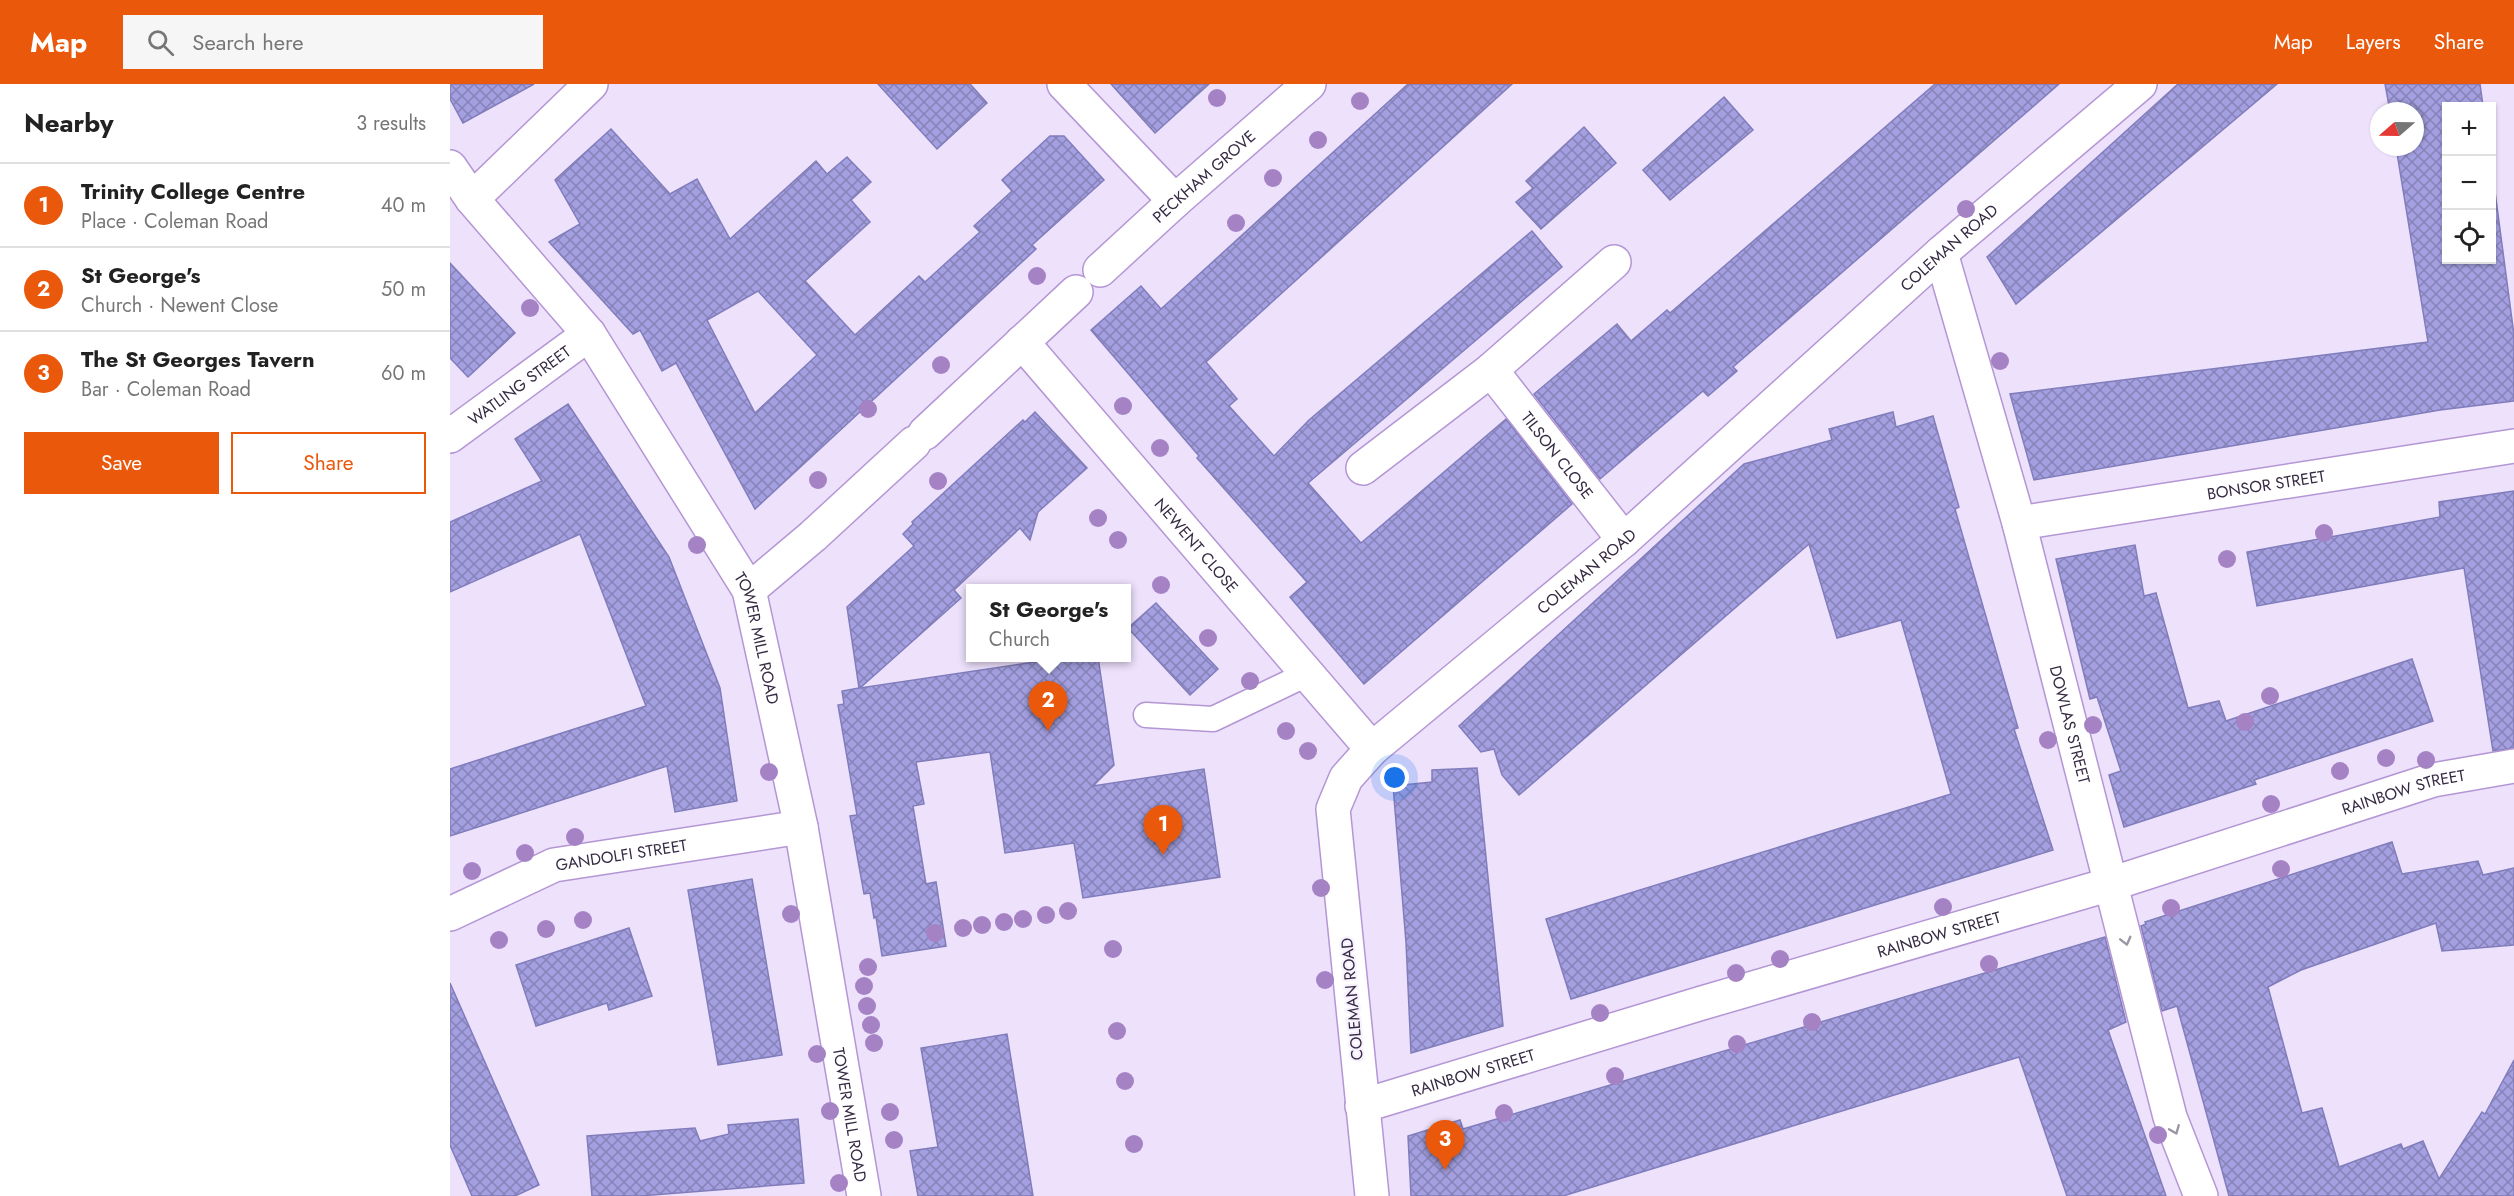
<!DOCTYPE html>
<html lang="en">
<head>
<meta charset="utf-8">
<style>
	:root { --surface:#fff; --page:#f6f6f6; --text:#222; --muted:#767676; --line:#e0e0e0; --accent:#ea580c }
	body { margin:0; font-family:Jost,sans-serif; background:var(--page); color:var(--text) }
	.controls { position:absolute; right:18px; top:18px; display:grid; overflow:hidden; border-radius:0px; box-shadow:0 2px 4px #0004 }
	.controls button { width:54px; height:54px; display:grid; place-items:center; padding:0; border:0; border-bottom:2px solid var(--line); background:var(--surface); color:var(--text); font:30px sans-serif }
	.compass { position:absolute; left:1920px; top:18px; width:54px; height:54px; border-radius:50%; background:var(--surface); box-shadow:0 2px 4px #0004; rotate:250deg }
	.you { position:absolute; left:945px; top:694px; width:21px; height:21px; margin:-15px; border:4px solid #fff; border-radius:50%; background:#1a73e8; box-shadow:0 0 0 9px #1a73e833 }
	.badge { display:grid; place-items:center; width:39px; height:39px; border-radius:50%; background:var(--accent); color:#fff; font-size:20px; font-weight:700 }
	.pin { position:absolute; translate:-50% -50px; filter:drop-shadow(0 2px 3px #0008) }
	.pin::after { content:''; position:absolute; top:32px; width:21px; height:18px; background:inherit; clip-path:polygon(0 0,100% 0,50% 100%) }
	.popup { position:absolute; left:516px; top:500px; width:165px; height:78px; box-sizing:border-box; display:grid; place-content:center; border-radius:0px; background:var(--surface); filter:drop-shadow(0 2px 4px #0005); font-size:20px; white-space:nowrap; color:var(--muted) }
	.popup b { font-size:22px; color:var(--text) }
	.popup::after { content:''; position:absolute; left:50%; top:100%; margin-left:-12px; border:12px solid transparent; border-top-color:var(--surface) }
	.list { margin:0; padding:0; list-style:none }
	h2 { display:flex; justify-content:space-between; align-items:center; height:78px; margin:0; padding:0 24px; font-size:26px }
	h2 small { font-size:20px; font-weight:400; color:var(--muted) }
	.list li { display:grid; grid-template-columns:39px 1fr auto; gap:18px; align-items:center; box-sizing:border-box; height:84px; padding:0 24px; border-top:2px solid var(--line) }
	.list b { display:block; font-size:22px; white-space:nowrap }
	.list p { margin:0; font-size:20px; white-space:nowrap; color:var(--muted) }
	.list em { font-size:20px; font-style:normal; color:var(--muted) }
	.actions { display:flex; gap:12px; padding:18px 24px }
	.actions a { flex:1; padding:14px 0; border:2px solid var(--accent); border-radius:0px; text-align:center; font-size:21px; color:var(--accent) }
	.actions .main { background:var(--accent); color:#fff }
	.icon { flex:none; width:33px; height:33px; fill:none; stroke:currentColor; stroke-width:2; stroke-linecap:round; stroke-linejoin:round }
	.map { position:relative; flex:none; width:2064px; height:1112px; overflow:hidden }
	header { display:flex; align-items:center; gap:36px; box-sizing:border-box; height:84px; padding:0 30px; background:var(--accent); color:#fff }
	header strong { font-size:28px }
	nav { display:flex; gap:33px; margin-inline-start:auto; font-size:21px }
	.search { width:420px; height:54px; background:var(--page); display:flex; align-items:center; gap:15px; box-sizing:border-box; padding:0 21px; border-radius:0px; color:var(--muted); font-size:22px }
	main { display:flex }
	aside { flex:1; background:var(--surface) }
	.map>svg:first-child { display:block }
	.building { fill:url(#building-cross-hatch); stroke:#817dbb; stroke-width:1.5; fill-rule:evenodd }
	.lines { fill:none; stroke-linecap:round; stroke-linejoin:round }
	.lane-casing { stroke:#b496d4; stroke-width:27 }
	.street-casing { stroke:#b496d4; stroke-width:36 }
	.lane { stroke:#fff; stroke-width:24 }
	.street { stroke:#fff; stroke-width:33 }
	.tree { fill:#a582c4 }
	.oneway { stroke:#9b95a2 }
	.labels { text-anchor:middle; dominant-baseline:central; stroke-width:4.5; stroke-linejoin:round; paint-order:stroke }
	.street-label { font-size:16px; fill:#372b44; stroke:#f8f2ff }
</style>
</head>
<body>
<header>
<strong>Map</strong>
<div class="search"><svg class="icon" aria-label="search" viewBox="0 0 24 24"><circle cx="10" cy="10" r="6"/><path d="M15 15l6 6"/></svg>Search here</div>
<nav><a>Map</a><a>Layers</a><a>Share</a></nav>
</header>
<main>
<aside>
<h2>Nearby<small>3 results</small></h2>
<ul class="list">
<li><span class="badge">1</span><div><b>Trinity College Centre</b><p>Place · Coleman Road</p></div><em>40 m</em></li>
<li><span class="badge">2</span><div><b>St George's</b><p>Church · Newent Close</p></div><em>50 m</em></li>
<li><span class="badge">3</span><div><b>The St Georges Tavern</b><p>Bar · Coleman Road</p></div><em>60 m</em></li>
</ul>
<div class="actions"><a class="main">Save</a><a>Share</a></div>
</aside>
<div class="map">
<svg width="2064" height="1112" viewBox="0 0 2064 1112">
	<defs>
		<pattern id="building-cross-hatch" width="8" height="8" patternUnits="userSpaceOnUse" patternTransform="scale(1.5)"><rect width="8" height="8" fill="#a39fe0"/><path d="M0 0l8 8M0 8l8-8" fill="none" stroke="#8682b7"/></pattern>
	</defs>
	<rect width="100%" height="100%" fill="#ede1fc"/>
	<g class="building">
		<polygon points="0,0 84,0 13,39 0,15"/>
		<polygon points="428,0 520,0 537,19 487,65"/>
		<polygon points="661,0 759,0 705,49"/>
		<polygon points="958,0 1062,0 756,278 787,315 779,322 824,372 859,336 1082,147 1112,183 858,399 911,459 1056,335 1122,420 914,600 840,513 857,498 747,374 749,372 641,246 691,202 711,225"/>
		<polygon points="1485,0 1609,0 1283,283 1287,287 1258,312 1253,307 1150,395 1084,310 1167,240 1181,257 1217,226 1220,229"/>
		<polygon points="1728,0 1827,0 1566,220 1537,173"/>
		<polygon points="1935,0 2030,0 2033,22 1996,22 1996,176 2042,176 2042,85 2064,251 2064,317 1990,326 1584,396 1560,310 1978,258 1946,63 1965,63 1965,27 1940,27"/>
		<polygon points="1274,13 1303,46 1220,116 1193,86"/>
		<polygon points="1134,43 1166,79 1091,145 1066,118 1083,104 1076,97"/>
		<path d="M161,45L220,110L247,95L280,155L366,77L377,90L397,73L421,98L401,116L420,138L355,197L405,251L469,192L475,198L530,148L524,142L562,107L552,96L600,52H614L654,96L582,161L586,165L305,425L226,279L212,287L190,246L183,250L99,158L130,140L105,96ZM308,207L367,271L305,329L257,236Z"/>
		<polygon points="0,179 65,249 18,293 0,274"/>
		<polygon points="118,320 219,473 270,604 287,717 225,728 217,682 0,752 0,685 196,622 130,450 0,508 0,438 92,397 65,355"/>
		<polygon points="585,328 637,384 588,428 580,456 570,444 504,506 511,514 410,604 618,573 648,573 664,681 643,702 754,685 770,793 633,814 624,759 555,769 540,668 466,678 474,720 463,722 476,800 486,798 496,862 432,872 426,833 424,834 420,809 414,810 400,732 407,731 388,621 394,620 392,607 409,604 397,523 464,462 453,450 463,440 462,438 573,336 575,338"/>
		<polygon points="1443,328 1446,343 1483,332 1509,423 1505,425 1568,644 1564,645 1603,766 1121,915 1096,835 1501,710 1451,536 1387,554 1359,460 1069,711 1052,691 1044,665 1031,668 1009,642 1294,380 1382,356 1379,345"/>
		<polygon points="2064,407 2064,664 2043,667 2014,484 1807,522 1797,468 1990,433 1989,418"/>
		<polygon points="1685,461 1694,512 1706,509 1738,624 1769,617 1776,637 1962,575 1983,637 1804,696 1806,700 1674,743 1659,691 1671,687 1647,613 1640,615 1606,475"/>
		<polygon points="706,519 768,585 740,611 678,544"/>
		<polygon points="1027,684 1053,942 961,969 956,858 943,702 982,698 982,686"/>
		<polygon points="1942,758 1952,790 2028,777 2033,791 2064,784 2064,861 1992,867 1986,839 1851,886 1818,903 1852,1029 1872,1024 1889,1083 1951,1060 1953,1065 1973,1057 1989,1095 2032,1028 2035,1030 2064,976 2064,1112 1779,1112 1727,922 1712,927 1691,842 1696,840 1695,838"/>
		<polygon points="302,795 332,971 268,981 238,806"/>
		<polygon points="179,844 202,912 159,926 157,919 86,942 66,881"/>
		<polygon points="1655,853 1676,938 1658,946 1716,1112 1617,1112 1569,973 1113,1112 961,1112 958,1052 1010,1036 1013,1045"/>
		<polygon points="0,899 89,1101 65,1112 22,1112 0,1061"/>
		<polygon points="557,950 583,1112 468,1112 460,1067 488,1063 471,964"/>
		<polygon points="348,1035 354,1099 190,1112 142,1112 137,1052 245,1044 250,1057 279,1050 278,1041"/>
	</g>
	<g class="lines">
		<defs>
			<polyline id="lane" points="696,631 763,635 857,590"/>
			<g id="street">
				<polyline points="614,0 725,117"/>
				<path id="s1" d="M0,83L22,115L139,250L299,506L351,743L414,1112"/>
				<polyline points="22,115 141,0"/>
				<path id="s2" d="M1491,169L1569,439L1720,1033L1751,1112"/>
				<path id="s3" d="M650,186L725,117L859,0"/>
				<path id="s4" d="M572,258L922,665"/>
				<path id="s5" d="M1041,286L1174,456"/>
				<polyline points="475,349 626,208"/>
				<path id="s6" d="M0,352L139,250"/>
				<polyline points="913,384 1041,286 1164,178"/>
				<path id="s7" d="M1569,439L2064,362"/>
				<polyline points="299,506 363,452 464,359"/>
				<path id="s8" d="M0,830L104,781L351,743"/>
				<path id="s9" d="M912,1022L1252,919L1661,800L1983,696L2064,682"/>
				<path id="s10" d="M922,1112L883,725L896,694L922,665L1174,456L1491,169L1690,0"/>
			</g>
		</defs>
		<use href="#lane" class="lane-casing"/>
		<use href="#street" class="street-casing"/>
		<use href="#lane" class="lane"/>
		<use href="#street" class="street"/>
	</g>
	<g class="tree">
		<circle cx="767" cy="14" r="9"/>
		<circle cx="910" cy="17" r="9"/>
		<circle cx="868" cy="56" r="9"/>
		<circle cx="823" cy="94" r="9"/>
		<circle cx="1516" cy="125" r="9"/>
		<circle cx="786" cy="139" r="9"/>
		<circle cx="587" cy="192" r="9"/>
		<circle cx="80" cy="224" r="9"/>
		<circle cx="1550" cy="277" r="9"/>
		<circle cx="491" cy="281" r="9"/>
		<circle cx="673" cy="322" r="9"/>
		<circle cx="418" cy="325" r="9"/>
		<circle cx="710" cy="364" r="9"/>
		<circle cx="368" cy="396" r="9"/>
		<circle cx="488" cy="397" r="9"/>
		<circle cx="648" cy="434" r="9"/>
		<circle cx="1874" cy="449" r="9"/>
		<circle cx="668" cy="456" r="9"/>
		<circle cx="247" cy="461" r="9"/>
		<circle cx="1777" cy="475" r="9"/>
		<circle cx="711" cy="501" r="9"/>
		<circle cx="758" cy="554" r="9"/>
		<circle cx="800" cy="597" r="9"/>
		<circle cx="1820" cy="612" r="9"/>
		<circle cx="1795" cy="638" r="9"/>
		<circle cx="1643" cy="641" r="9"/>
		<circle cx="836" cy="647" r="9"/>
		<circle cx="1598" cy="656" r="9"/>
		<circle cx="858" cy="667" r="9"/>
		<circle cx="1936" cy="674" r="9"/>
		<circle cx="1976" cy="676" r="9"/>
		<circle cx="1890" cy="687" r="9"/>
		<circle cx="319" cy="688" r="9"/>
		<circle cx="1821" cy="720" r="9"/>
		<circle cx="125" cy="753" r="9"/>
		<circle cx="75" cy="769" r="9"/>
		<circle cx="1831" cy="785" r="9"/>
		<circle cx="22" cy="787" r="9"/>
		<circle cx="871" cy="804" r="9"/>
		<circle cx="1493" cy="823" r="9"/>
		<circle cx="1721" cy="824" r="9"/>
		<circle cx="618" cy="827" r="9"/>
		<circle cx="341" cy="830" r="9"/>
		<circle cx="596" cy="831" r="9"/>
		<circle cx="573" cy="835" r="9"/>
		<circle cx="133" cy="836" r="9"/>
		<circle cx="554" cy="838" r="9"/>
		<circle cx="532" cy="841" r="9"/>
		<circle cx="513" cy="844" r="9"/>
		<circle cx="96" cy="845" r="9"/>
		<circle cx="485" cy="849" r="9"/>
		<circle cx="49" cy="856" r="9"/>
		<circle cx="663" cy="865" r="9"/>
		<circle cx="1330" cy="875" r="9"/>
		<circle cx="1539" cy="880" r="9"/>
		<circle cx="418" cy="883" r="9"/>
		<circle cx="1286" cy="889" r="9"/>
		<circle cx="875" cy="896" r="9"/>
		<circle cx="414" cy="902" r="9"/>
		<circle cx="417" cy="922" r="9"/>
		<circle cx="1150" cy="929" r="9"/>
		<circle cx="1362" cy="938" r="9"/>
		<circle cx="421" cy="941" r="9"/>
		<circle cx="667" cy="947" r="9"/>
		<circle cx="424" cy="959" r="9"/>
		<circle cx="1287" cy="960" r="9"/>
		<circle cx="367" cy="970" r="9"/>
		<circle cx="1165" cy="992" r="9"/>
		<circle cx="675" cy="997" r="9"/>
		<circle cx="380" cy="1027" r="9"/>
		<circle cx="440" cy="1028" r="9"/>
		<circle cx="1054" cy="1029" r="9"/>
		<circle cx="1708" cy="1051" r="9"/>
		<circle cx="444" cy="1056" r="9"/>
		<circle cx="684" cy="1060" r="9"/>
		<circle cx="389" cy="1099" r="9"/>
	</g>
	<defs><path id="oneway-chevron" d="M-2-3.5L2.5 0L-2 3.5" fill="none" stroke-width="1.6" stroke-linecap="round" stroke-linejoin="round" transform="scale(1.5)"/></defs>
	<g class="oneway">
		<use href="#oneway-chevron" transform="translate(1676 857) rotate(76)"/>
		<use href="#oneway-chevron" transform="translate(1725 1046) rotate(68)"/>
	</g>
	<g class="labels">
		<g class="street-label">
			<text stroke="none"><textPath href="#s3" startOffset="140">PECKHAM GROVE</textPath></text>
			<text stroke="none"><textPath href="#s10" startOffset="1226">COLEMAN ROAD</textPath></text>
			<text stroke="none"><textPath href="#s6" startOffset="86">WATLING STREET</textPath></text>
			<text stroke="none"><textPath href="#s5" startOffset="108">TILSON CLOSE</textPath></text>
			<text stroke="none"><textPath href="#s7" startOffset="250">BONSOR STREET</textPath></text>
			<text stroke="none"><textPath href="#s4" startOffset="268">NEWENT CLOSE</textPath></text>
			<text stroke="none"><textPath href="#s10" startOffset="740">COLEMAN ROAD</textPath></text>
			<text stroke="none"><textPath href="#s1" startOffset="568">TOWER MILL ROAD</textPath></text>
			<text stroke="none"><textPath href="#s2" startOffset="489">DOWLAS STREET</textPath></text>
			<text stroke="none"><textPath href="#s9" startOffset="1088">RAINBOW STREET</textPath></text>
			<text stroke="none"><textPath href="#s8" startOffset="183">GANDOLFI STREET</textPath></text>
			<text stroke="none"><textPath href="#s9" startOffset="602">RAINBOW STREET</textPath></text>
			<text transform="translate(902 915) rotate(-95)">COLEMAN ROAD</text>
			<text stroke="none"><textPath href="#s9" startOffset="116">RAINBOW STREET</textPath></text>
			<text stroke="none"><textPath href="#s1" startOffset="1054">TOWER MILL ROAD</textPath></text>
		</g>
	</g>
</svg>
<div class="controls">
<button>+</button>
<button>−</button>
<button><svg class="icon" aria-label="locate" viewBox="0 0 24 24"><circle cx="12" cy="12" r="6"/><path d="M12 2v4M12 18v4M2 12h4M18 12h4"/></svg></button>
</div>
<svg class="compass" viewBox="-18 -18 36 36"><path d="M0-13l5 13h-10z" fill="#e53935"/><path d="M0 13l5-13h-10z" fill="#767676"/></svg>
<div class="you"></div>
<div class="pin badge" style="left:713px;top:771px">1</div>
<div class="pin badge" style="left:598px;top:647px">2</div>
<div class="popup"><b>St George's</b>Church</div>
<div class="pin badge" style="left:995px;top:1086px">3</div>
</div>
</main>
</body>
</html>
